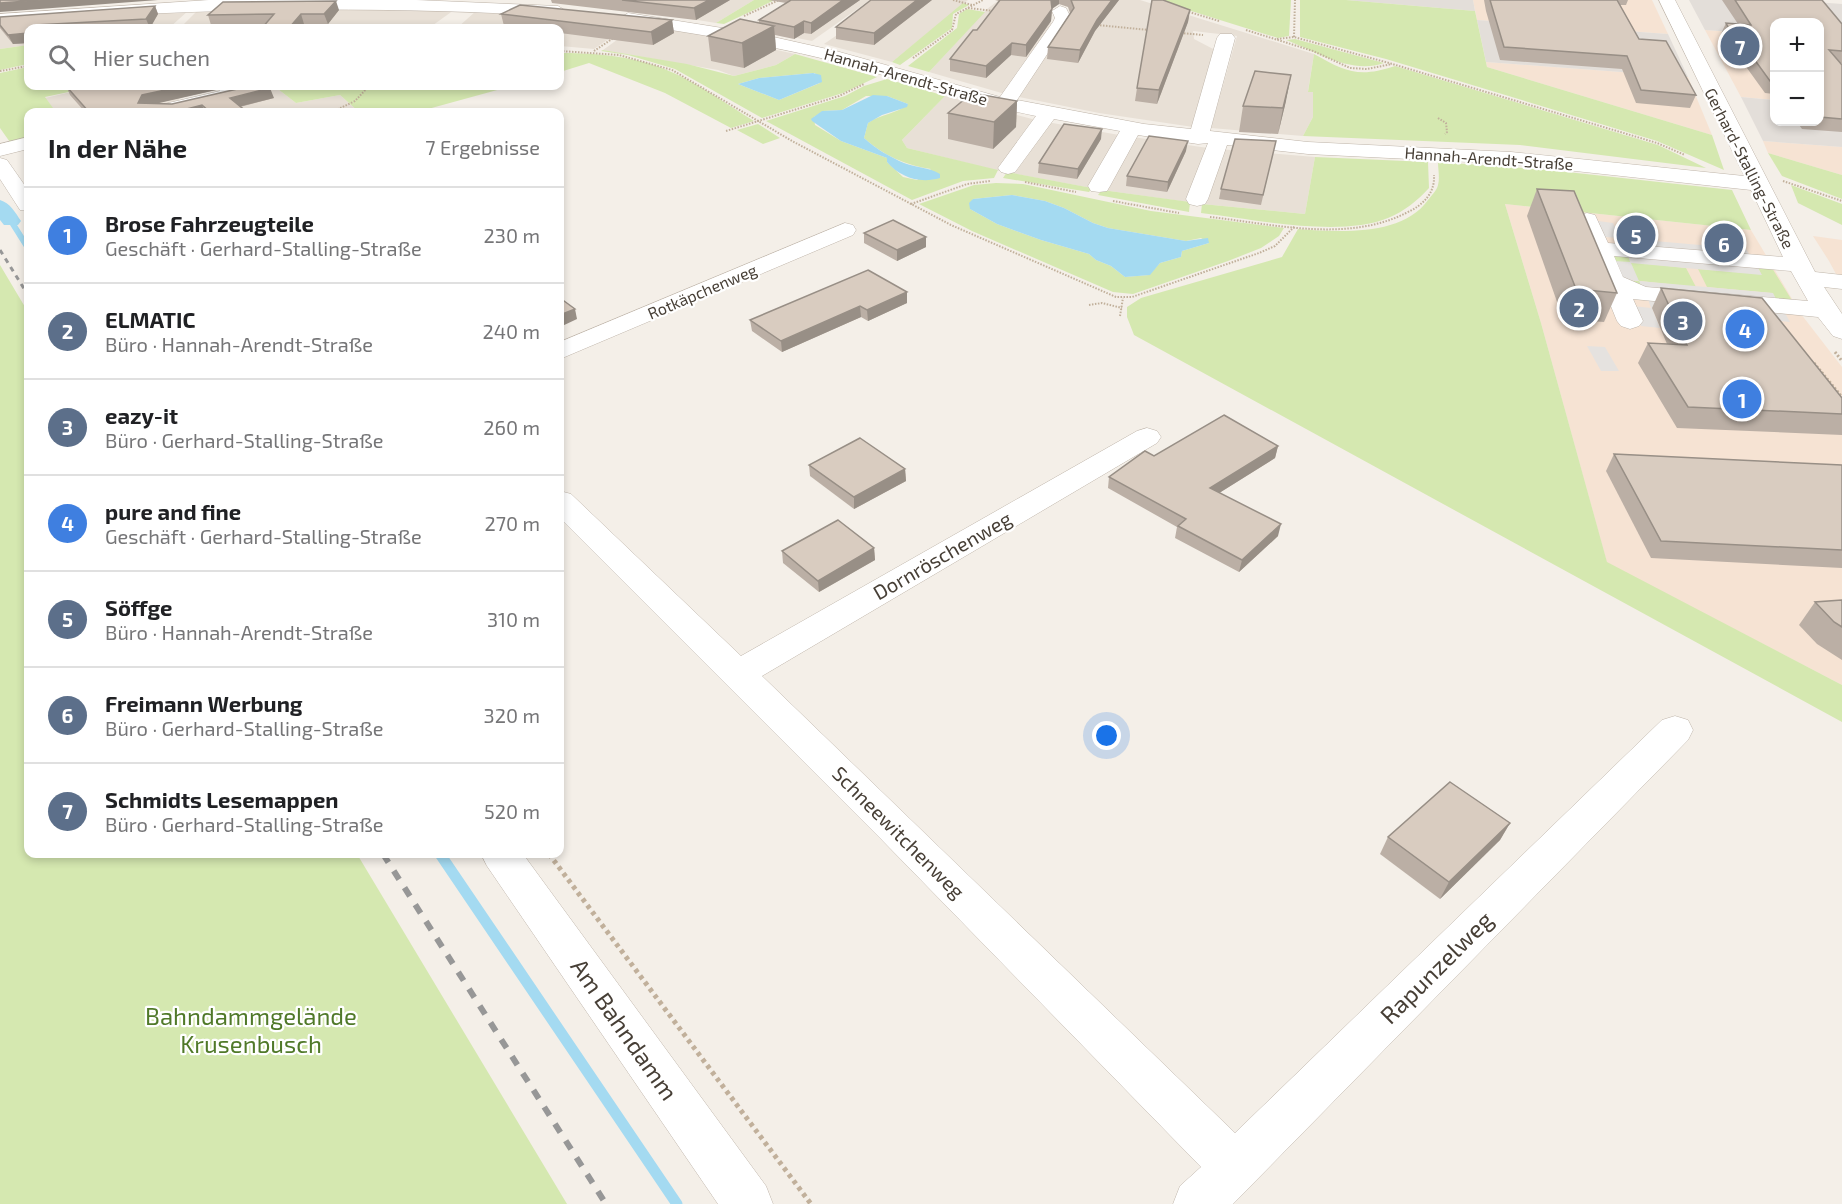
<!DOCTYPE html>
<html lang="de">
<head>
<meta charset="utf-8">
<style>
	:root { --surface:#fff; --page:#f6f6f6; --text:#202124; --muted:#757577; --line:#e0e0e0; --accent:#1a73e8 }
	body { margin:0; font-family:"Exo 2",sans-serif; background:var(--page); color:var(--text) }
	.controls { position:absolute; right:18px; top:18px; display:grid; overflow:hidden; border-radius:12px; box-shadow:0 3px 9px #0003 }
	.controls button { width:54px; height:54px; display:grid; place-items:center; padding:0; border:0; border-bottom:2px solid var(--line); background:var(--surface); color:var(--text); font:30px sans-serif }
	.you { position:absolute; left:1107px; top:736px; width:21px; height:21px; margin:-15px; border:4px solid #fff; border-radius:50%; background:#1a73e8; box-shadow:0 0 0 9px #1a73e833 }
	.badge { display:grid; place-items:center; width:39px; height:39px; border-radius:50%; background:var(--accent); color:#fff; font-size:20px; font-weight:700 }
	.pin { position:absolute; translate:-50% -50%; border:3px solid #fff; box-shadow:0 2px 6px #0006 }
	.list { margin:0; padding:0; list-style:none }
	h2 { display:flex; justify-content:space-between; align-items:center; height:78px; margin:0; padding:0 24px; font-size:26px }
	h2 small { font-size:20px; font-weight:400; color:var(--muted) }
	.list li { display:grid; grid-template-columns:39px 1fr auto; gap:18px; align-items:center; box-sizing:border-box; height:96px; padding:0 24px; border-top:2px solid var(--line) }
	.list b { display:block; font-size:22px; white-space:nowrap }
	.list p { margin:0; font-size:20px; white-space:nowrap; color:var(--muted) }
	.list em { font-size:20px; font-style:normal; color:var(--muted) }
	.icon { flex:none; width:33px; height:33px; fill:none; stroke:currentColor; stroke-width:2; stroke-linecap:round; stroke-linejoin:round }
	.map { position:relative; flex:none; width:1842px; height:1204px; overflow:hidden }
	.search { position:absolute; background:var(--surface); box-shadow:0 3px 9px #0003; left:24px; top:24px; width:540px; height:66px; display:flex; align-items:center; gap:15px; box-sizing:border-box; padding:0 21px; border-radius:12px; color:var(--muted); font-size:22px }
	.panel { position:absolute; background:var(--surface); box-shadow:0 3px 9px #0003; left:24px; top:108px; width:540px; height:750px; border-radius:12px }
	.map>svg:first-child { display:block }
	.residential { fill:#e8e0d6 }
	.commercial { fill:#f6e3d3 }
	.industrial { fill:#e3ded9 }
	.green { fill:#d5e8b0; fill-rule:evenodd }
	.parking { fill:#e5e2df }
	.water { fill:#a4daf1 }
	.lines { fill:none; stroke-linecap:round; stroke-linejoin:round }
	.stream-far1 { stroke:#a4daf1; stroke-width:6 }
	.stream { stroke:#a4daf1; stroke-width:11 }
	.canal { fill:#a4daf1; fill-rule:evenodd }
	.minor-casing { stroke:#bfb5aa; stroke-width:1 }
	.path-far2 { stroke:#c1b09b; stroke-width:2; stroke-dasharray:1.5 1.5; stroke-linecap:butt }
	.path-far1 { stroke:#c1b09b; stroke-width:3; stroke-dasharray:2 2; stroke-linecap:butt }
	.path { stroke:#c1b09b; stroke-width:5; stroke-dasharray:4 4; stroke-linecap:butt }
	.minor { fill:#fff; fill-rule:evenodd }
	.rail-far1 { stroke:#979797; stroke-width:3; stroke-dasharray:5 5; stroke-linecap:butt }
	.rail { stroke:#979797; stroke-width:6; stroke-dasharray:10 10; stroke-linecap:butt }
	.wall { fill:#bbafa5 }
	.shaded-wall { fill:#988f86 }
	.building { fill:#d9ccc0; stroke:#988f86; stroke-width:1.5 }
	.labels { text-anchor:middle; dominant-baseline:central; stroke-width:4.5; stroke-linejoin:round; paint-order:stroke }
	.far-street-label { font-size:16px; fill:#473f36; stroke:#fff }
	.street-label { font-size:20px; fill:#473f36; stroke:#fff }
	.near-street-label { font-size:24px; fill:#473f36; stroke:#fff }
	.near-park-label { font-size:24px; fill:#507929; stroke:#fff }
</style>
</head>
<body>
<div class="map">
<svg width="1842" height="1204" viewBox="0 0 1842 1204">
	<rect width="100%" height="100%" fill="#f4efe8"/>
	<g class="residential">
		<polygon points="671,0 754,0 716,23 648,12"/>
		<polygon points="790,0 870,0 812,41 747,28"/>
		<polygon points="888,0 968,0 892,62 824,44"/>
		<polygon points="999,0 1140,0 1314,54 1308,91 1313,92 1313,117 1303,136 1211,128 1237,36 1193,31 1194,39 1217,51 1193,127 1099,113 1019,97 1078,6 1040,2 1031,11 1052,23 1005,94 929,72 987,9"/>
		<polygon points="189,10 169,28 28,28 28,45 0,49 0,24"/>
		<polygon points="198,10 454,10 429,28 180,28"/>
		<polygon points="476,11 632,23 594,49 560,46 560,28 457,28"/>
		<polygon points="639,24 708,35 795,54 776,65 734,76 718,70 603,50"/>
		<polygon points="97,86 195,87 172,105 142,112 56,112 45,98"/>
		<polygon points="236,86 274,86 296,103 340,95 359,112 168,112 245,93"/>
		<polygon points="945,96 1036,120 1119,135 1208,148 1315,157 1305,214 1202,204 1102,190 995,170 907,148 902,140"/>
	</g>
	<g class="commercial">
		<polygon points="1473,0 1652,0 1668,34 1477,20"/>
		<polygon points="1705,30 1774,35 1774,100 1741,97"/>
		<polygon points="1486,62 1688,77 1712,135 1487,67"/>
		<polygon points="1763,141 1842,147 1842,175 1768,153"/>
		<polygon points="1505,204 1751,230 1801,314 1842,367 1842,685 1607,563 1541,323"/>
		<polygon points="1813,236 1842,240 1842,285 1829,261"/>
	</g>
	<g class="industrial">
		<polygon points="1346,0 1473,0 1475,11"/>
		<polygon points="1689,0 1789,0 1842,4 1842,40 1820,22 1774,22 1774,35 1705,30"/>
		<polygon points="1477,20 1668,34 1688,77 1486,62"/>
		<polygon points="1741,97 1774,100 1774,122 1820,122 1842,105 1842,147 1763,141"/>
	</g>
	<g class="green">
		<polygon points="754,0 775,0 724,24 716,23"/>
		<polygon points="1156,0 1291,0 1289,36 1278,38"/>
		<polygon points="1300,0 1346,0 1475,11 1487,67 1712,135 1724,170 1657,141 1386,59 1300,37"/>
		<polygon points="963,3 969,5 953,14 952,28 900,65 892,62"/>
		<polygon points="967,9 985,12 929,72 908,66 957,28 959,14"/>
		<path d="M1295,39L1384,63C1351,75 1316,51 1286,40Z"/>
		<polygon points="28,45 28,64 0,70 0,49"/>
		<path d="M603,50L687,64L734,76L776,65L795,54L877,77L843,93L762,118L675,69L628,55L601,51ZM813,73H815L820,83L779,100L738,84L759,78Z"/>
		<path d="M560,53C589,53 618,55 647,63C686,74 720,100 754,121L731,128L665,93L589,63L560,72Z"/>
		<path d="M1314,54C1346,72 1359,78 1395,66L1658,145L1706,168L1520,145L1303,136L1313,117V92H1308Z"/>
		<polygon points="28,67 28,86 97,86 45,97 56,112 28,112 28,141 12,145 0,128 0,73"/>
		<path d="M887,79L945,96L902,140L907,148L998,170L994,178L963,181L912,200L766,121L845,96L864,86ZM866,96H887L908,104C897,114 880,114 868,123L864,138C882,155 907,166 931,169L917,180L903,177L887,162V158L841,141L815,125L814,117L823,111L842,110Z"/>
		<polygon points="274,86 512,86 417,112 359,112 340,95 296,103"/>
		<polygon points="758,124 780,138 763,144 737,130"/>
		<polygon points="1768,153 1842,175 1842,199 1782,176"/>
		<path d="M1315,157L1428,162L1429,188C1417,201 1405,211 1388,218C1339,238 1253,219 1201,213L1202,204L1305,214Z"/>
		<path d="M1438,162L1549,170L1732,190L1751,230L1505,204L1541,323L1607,562L1842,685V722L1134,335L1127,317V307L1141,298L1282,257L1298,229C1338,232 1402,237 1428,200C1431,196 1437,190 1438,185C1440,178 1438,169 1438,162Z"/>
		<polygon points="1007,172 1092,188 1089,192 1003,178"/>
		<path d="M996,183L1023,184L1151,211L1284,228L1279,236L1261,248L1228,261L1133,294L1113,292L972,231L919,204L974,185ZM1012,195L1045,201L1064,208L1093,223L1108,228L1186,241L1201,238L1209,243L1182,251L1181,257L1160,263L1149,275L1125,277L1111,266L1096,260L1089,254L1041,240L997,224L970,209L973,199Z"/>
		<polygon points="1791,185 1842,204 1842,225 1798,203"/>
		<polygon points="1102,190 1190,202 1189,212 1098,195"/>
		<polygon points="1611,253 1628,255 1631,262 1686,268 1696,287 1640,281 1643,289 1622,280 1639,281 1614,261"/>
		<polygon points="0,265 28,312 28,854 357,854 567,1204 0,1204"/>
		<polygon points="1757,266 1772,268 1793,302 1777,301 1772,293 1707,287 1698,269 1761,274"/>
	</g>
	<g class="parking">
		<polygon points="1598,221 1613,223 1620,238 1746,249 1751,257 1623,246 1620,238 1604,237"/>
		<polygon points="1628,255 1757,266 1762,275 1631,263 1639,281 1773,293 1777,301 1643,289 1639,281 1622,280 1614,261 1630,262"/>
		<polygon points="1648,299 1785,313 1790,322 1652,308 1660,328 1641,326 1633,306 1651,308"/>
		<polygon points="1587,346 1605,347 1619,371 1601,371"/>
	</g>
	<g class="water">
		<polygon points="813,73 821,75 822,82 779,100 738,84 759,78"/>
		<path d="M873,95L887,96L908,104L907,107L882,115L868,123L864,138C876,149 890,157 904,163C916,168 929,167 940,174V178C919,184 900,177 887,162V158L841,141L812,121L811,119L822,111L842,110Z"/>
		<polygon points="1012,195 1045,201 1064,208 1093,223 1108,228 1186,241 1208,238 1209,243 1182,251 1181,257 1160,263 1150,275 1125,277 1111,266 1096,260 1089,254 1041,240 997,224 970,209 969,203 973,199"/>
	</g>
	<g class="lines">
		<polyline class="stream-far1" points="11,221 28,248"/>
		<polyline class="stream" points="440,854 677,1204"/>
		<path class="canal" d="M0,200C10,203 15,212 21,221L18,225H4L0,220Z"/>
		<defs>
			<g id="minor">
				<path d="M209,0H416L558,6L566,11L558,16C371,6 186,7 0,24V14Z"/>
				<path d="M1659,0H1675L1815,272L1842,275V289L1824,287L1842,314V339L1833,336L1818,317L1633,299L1643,321L1639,326L1630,329L1621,326L1617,321L1576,220L1579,215L1587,213L1595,215L1608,243L1783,257L1751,190L1511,164L1308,154L1227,145L1208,199L1205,204L1197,206L1189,204L1186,199L1208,143L1198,144L1138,135L1110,186L1107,191L1099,192L1091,191L1088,186L1120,131L1054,119L1015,172L1008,174L1001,172L998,168L1036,116C965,102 896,77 825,59C760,43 694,34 628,23L620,18L628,13L760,34L836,51L1000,97L1053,22L1055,18L1052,11L1060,6L1066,8L1071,18L1017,100L1144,124L1191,129L1217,38L1220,34H1232L1235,38L1210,131L1308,142L1511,152L1744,176ZM1614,256L1791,271L1808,301L1646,287L1623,277Z"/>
				<polygon points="217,86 237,86 243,93 241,97 176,112 144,112 147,108 220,91"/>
				<polygon points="28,137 28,149 0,156 0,144"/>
				<polygon points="0,158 7,160 28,190 28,211 20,210 0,179"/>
				<polygon points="845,223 853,225 856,230 853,235 560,359 560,342"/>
				<polygon points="1147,428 1157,431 1161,437 1157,443 762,676 1235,1133 1662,720 1675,716 1688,720 1693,730 1688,740 1233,1204 1173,1204 1180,1186 1201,1167 881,839 560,518 560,491 571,494 741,656 1137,431"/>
				<polygon points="481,854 523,854 766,1186 773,1204 718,1204 487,866"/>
			</g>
		</defs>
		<use href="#minor" class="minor-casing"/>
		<g class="path-far2">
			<polyline points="953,0 972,5"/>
			<polyline points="968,8 994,11"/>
			<polyline points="1186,11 1219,21"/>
			<polyline points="744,16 779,0"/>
			<polyline points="1097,25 1149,30"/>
			<polyline points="1246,30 1313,51 1350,68 1367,69 1392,64"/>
			<polyline points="1181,33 1203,35"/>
			<polyline points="1294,37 1295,0"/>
			<polyline points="1277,39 1294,37 1389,63 1657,143 1685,155"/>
			<polyline points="560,51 619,55 672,70 792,141 951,225 1116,297 1132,297 1259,253 1275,246 1295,226"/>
			<polyline points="594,51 615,37"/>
			<polyline points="913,58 952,30 956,14 983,0"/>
			<polyline points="0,71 28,66"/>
			<polyline points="332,112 355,101 369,86"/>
			<polyline points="1438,118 1446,123 1447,132 1445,134"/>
			<polyline points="726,131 839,96 864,84"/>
			<polyline points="1783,181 1842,201"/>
			<polyline points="1025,182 1076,192"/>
			<polyline points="1113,201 1179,213"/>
			<polyline points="911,204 967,184 990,181"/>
			<path d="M1210,217C1273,224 1347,243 1406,213C1423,205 1435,194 1434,175"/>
			<polyline points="1089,305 1102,303 1122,308"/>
			<polyline points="1120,316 1123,298"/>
		</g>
		<g class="path-far1">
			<polyline points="1835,352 1842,361"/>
			<polyline points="1814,363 1842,397"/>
		</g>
		<polyline class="path" points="549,854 811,1204"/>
		<use href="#minor" class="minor"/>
		<polyline class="rail-far1" points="0,250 28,295"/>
		<polyline class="rail" points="383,854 606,1204"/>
	</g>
	<g class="wall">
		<polygon points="551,0 730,0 696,20 552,3"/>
		<polygon points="768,0 860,0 811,34 804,33 794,39 775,35 776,50 744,68 711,61 708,36 759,23 759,20 786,3"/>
		<polygon points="932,0 874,45 836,39 836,27"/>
		<polygon points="995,0 1119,0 1095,31 1078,63 1047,59 1048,47 1070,13 1068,7 1059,4 1052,9 1051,21 1026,57 1011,55 986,78 950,71 950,59 977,30 999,1"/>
		<polygon points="1484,0 1628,0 1626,5 1619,5 1639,39 1696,95 1690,108 1636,103 1622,69 1500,60 1486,11"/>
		<polygon points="1722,0 1822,0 1842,24 1842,63 1841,63 1842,65 1842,132 1802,129 1797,122 1820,122 1820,22 1774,22 1774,94 1765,93 1739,57 1733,57 1721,34 1726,23 1738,24"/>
		<polygon points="155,6 158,14 150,28 28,28 28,43 13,44 0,28 0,17"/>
		<polygon points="339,10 328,24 211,25 208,15"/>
		<polygon points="1190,10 1188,22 1157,104 1135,101 1137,88"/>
		<polygon points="501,14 672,20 674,33 653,45 560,33 560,28 524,28 504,26"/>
		<polygon points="66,86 215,86 216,90 157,103 172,104 274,98 240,107 247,112 85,112 70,95"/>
		<polygon points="1017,101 1016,127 993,149 948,139 948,113"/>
		<polygon points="1286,101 1278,134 1239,132 1243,106"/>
		<polygon points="1101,139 1077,179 1038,173 1039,163"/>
		<polygon points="1276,141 1261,205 1219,199 1221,189"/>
		<polygon points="1186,151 1167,192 1126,186 1127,176"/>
		<polygon points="1537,189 1617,293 1604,322 1563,319 1527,216"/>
		<polygon points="864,233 926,247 897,261 864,243"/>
		<polygon points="1661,288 1842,398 1842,435 1677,428 1638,363 1648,343 1667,344 1652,308"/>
		<polygon points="907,292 907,303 868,321 861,317 782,352 752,331 750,320"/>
		<polygon points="1278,446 1275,458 1219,493 1278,536 1239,572 1175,538 1177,527 1108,488 1109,477 1154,456"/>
		<polygon points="1614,454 1842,465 1842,568 1651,558 1606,471"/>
		<polygon points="809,465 905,469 906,481 854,509 810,476"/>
		<polygon points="874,548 875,560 819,592 783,563 782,551"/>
		<polygon points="1842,600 1842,660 1817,644 1799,625 1815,602"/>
		<polygon points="1510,823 1500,840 1440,899 1380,854 1388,837"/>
	</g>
	<g class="shaded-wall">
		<polygon points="41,0 158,0 0,12 0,3"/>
		<polygon points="709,0 730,0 696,20 694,8"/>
		<polygon points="843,0 860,0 811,34 811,23"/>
		<polygon points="917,0 932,0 874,45 874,33"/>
		<polygon points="1051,0 1059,0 1059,4 1050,10"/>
		<polygon points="1112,0 1119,0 1095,31 1078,63 1080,50 1097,20"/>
		<polygon points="336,1 339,10 328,24 324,14"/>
		<polygon points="155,6 158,14 150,28 146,19"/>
		<polygon points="1052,9 1051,21 1026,57 1026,45"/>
		<polygon points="1190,10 1188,22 1157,104 1159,90"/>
		<polygon points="301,14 304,24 300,28 289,28"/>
		<polygon points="672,20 674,33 653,45 651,32"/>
		<polygon points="804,21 804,33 794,39 794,27"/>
		<polygon points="774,26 776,50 744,68 742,43"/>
		<polygon points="28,33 28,43 13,44 8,35"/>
		<polygon points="1012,43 1011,55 986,78 986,66"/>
		<polygon points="1291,75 1286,101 1278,134 1283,108"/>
		<polygon points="184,86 215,86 216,90 146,106 138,103 142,95"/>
		<polygon points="270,88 274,98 234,108 230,98"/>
		<polygon points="1017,101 1016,127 993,149 994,122"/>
		<polygon points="202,105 205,112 175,112"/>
		<polygon points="1102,129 1101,139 1077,179 1078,169"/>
		<polygon points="1188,141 1186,151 1167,192 1168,182"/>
		<polygon points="926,237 926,247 897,261 897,250"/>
		<polygon points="907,292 907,303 868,321 867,310"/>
		<polygon points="860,306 861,317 782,352 781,341"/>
		<polygon points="575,309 577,319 560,327 560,315"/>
		<polygon points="1278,446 1275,458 1208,500 1210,488"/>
		<polygon points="905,469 906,481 854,509 854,497"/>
		<polygon points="1281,524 1278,536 1239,572 1242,560"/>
		<polygon points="874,548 875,560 819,592 818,581"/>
		<polygon points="1510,823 1500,840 1440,899 1449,882"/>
	</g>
	<g class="building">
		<polygon points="0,0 41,0 0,3"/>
		<polygon points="622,0 709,0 694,8"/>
		<polygon points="791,0 843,0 811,23 804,21 794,27 759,20"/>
		<polygon points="871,0 917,0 874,33 836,27"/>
		<polygon points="1000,0 1051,0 1052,9 1026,45 1012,43 986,66 950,59 973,30 977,30"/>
		<polygon points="1071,0 1112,0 1097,20 1080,50 1048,47 1074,8"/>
		<polygon points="1152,0 1163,0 1190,10 1159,90 1137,88"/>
		<polygon points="1490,0 1617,0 1639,39 1666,41 1696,95 1641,90 1627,56 1504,47"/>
		<polygon points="1735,0 1822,0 1842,24 1842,51 1829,50 1842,65 1842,119 1820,117 1820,22 1774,22 1774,81 1770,81 1744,45 1738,45 1726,23 1751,25"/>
		<polygon points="336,1 324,14 301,14 289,28 262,28 274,14 208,15 223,2"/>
		<polygon points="520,5 672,20 651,32 501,14"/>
		<polygon points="155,6 146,19 35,25 33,28 28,28 28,33 8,35 0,25 0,17"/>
		<polygon points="740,19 774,26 742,43 708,36"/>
		<polygon points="1255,71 1291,75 1283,108 1243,106"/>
		<polygon points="66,86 184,86 142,95 138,103 172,104 237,89 239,86 267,86 270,88 230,98 247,112 210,112 202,105 175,112 89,112"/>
		<polygon points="972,93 1017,101 994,122 948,113"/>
		<polygon points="1064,124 1102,129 1078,169 1039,163"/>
		<polygon points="1149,136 1188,141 1168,182 1127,176"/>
		<polygon points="1235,139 1276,141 1263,195 1221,189"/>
		<polygon points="1537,189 1574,191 1617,293 1576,289"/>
		<polygon points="893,220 926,237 897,250 864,233"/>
		<polygon points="868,270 907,292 867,310 860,306 781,341 750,320"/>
		<polygon points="1661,288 1762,298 1842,398 1842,414 1688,407 1648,343 1687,345"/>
		<polygon points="560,298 575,309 560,315"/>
		<polygon points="1224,415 1278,446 1210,488 1281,524 1242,560 1178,526 1186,519 1109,477 1145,451 1154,456"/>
		<polygon points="860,438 905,469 854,497 809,465"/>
		<polygon points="1614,454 1842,465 1842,550 1661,541"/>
		<polygon points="838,520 874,548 818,581 782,551"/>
		<polygon points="1842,600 1842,627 1834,622 1815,602"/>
		<polygon points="1450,782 1510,823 1449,882 1388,837"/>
	</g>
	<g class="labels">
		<g class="far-street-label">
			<text transform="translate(906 76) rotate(16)">Hannah-Arendt-Straße</text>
			<text transform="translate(1489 158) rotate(4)">Hannah-Arendt-Straße</text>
			<text transform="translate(1750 168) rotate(63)">Gerhard-Stalling-Straße</text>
			<text transform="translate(702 291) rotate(-23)">Rotkäpchenweg</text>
		</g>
		<g class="street-label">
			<text transform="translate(942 555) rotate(-30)">Dornröschenweg</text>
			<text transform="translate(899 832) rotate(45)">Schneewitchenweg</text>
		</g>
		<g class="near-street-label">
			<text transform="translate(1436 967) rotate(-45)">Rapunzelweg</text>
			<text transform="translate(625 1029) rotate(55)">Am Bahndamm</text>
		</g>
		<g class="near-park-label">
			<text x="251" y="1015">Bahndammgelände<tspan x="251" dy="28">Krusenbusch</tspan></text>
		</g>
	</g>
</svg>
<div class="controls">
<button>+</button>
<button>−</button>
</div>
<div class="you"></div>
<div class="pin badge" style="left:1742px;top:399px;background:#3f7fe0">1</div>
<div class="pin badge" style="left:1579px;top:308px;background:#5c6f8a">2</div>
<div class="pin badge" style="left:1683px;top:321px;background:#5c6f8a">3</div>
<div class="pin badge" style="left:1745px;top:329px;background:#3f7fe0">4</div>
<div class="pin badge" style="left:1636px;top:235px;background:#5c6f8a">5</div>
<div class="pin badge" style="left:1724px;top:243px;background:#5c6f8a">6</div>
<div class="pin badge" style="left:1740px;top:46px;background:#5c6f8a">7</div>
<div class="search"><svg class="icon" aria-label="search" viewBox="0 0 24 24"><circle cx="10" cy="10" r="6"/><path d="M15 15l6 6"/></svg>Hier suchen</div>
<section class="panel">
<h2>In der Nähe<small>7 Ergebnisse</small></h2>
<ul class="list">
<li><span class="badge" style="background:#3f7fe0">1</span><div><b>Brose Fahrzeugteile</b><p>Geschäft · Gerhard-Stalling-Straße</p></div><em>230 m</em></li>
<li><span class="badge" style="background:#5c6f8a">2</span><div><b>ELMATIC</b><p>Büro · Hannah-Arendt-Straße</p></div><em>240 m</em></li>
<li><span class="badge" style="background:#5c6f8a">3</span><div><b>eazy-it</b><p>Büro · Gerhard-Stalling-Straße</p></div><em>260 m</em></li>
<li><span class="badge" style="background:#3f7fe0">4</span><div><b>pure and fine</b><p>Geschäft · Gerhard-Stalling-Straße</p></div><em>270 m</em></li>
<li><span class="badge" style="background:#5c6f8a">5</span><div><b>Söffge</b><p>Büro · Hannah-Arendt-Straße</p></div><em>310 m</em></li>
<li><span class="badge" style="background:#5c6f8a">6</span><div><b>Freimann Werbung</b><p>Büro · Gerhard-Stalling-Straße</p></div><em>320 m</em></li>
<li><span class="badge" style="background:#5c6f8a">7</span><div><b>Schmidts Lesemappen</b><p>Büro · Gerhard-Stalling-Straße</p></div><em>520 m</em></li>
</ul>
</section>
</div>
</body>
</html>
